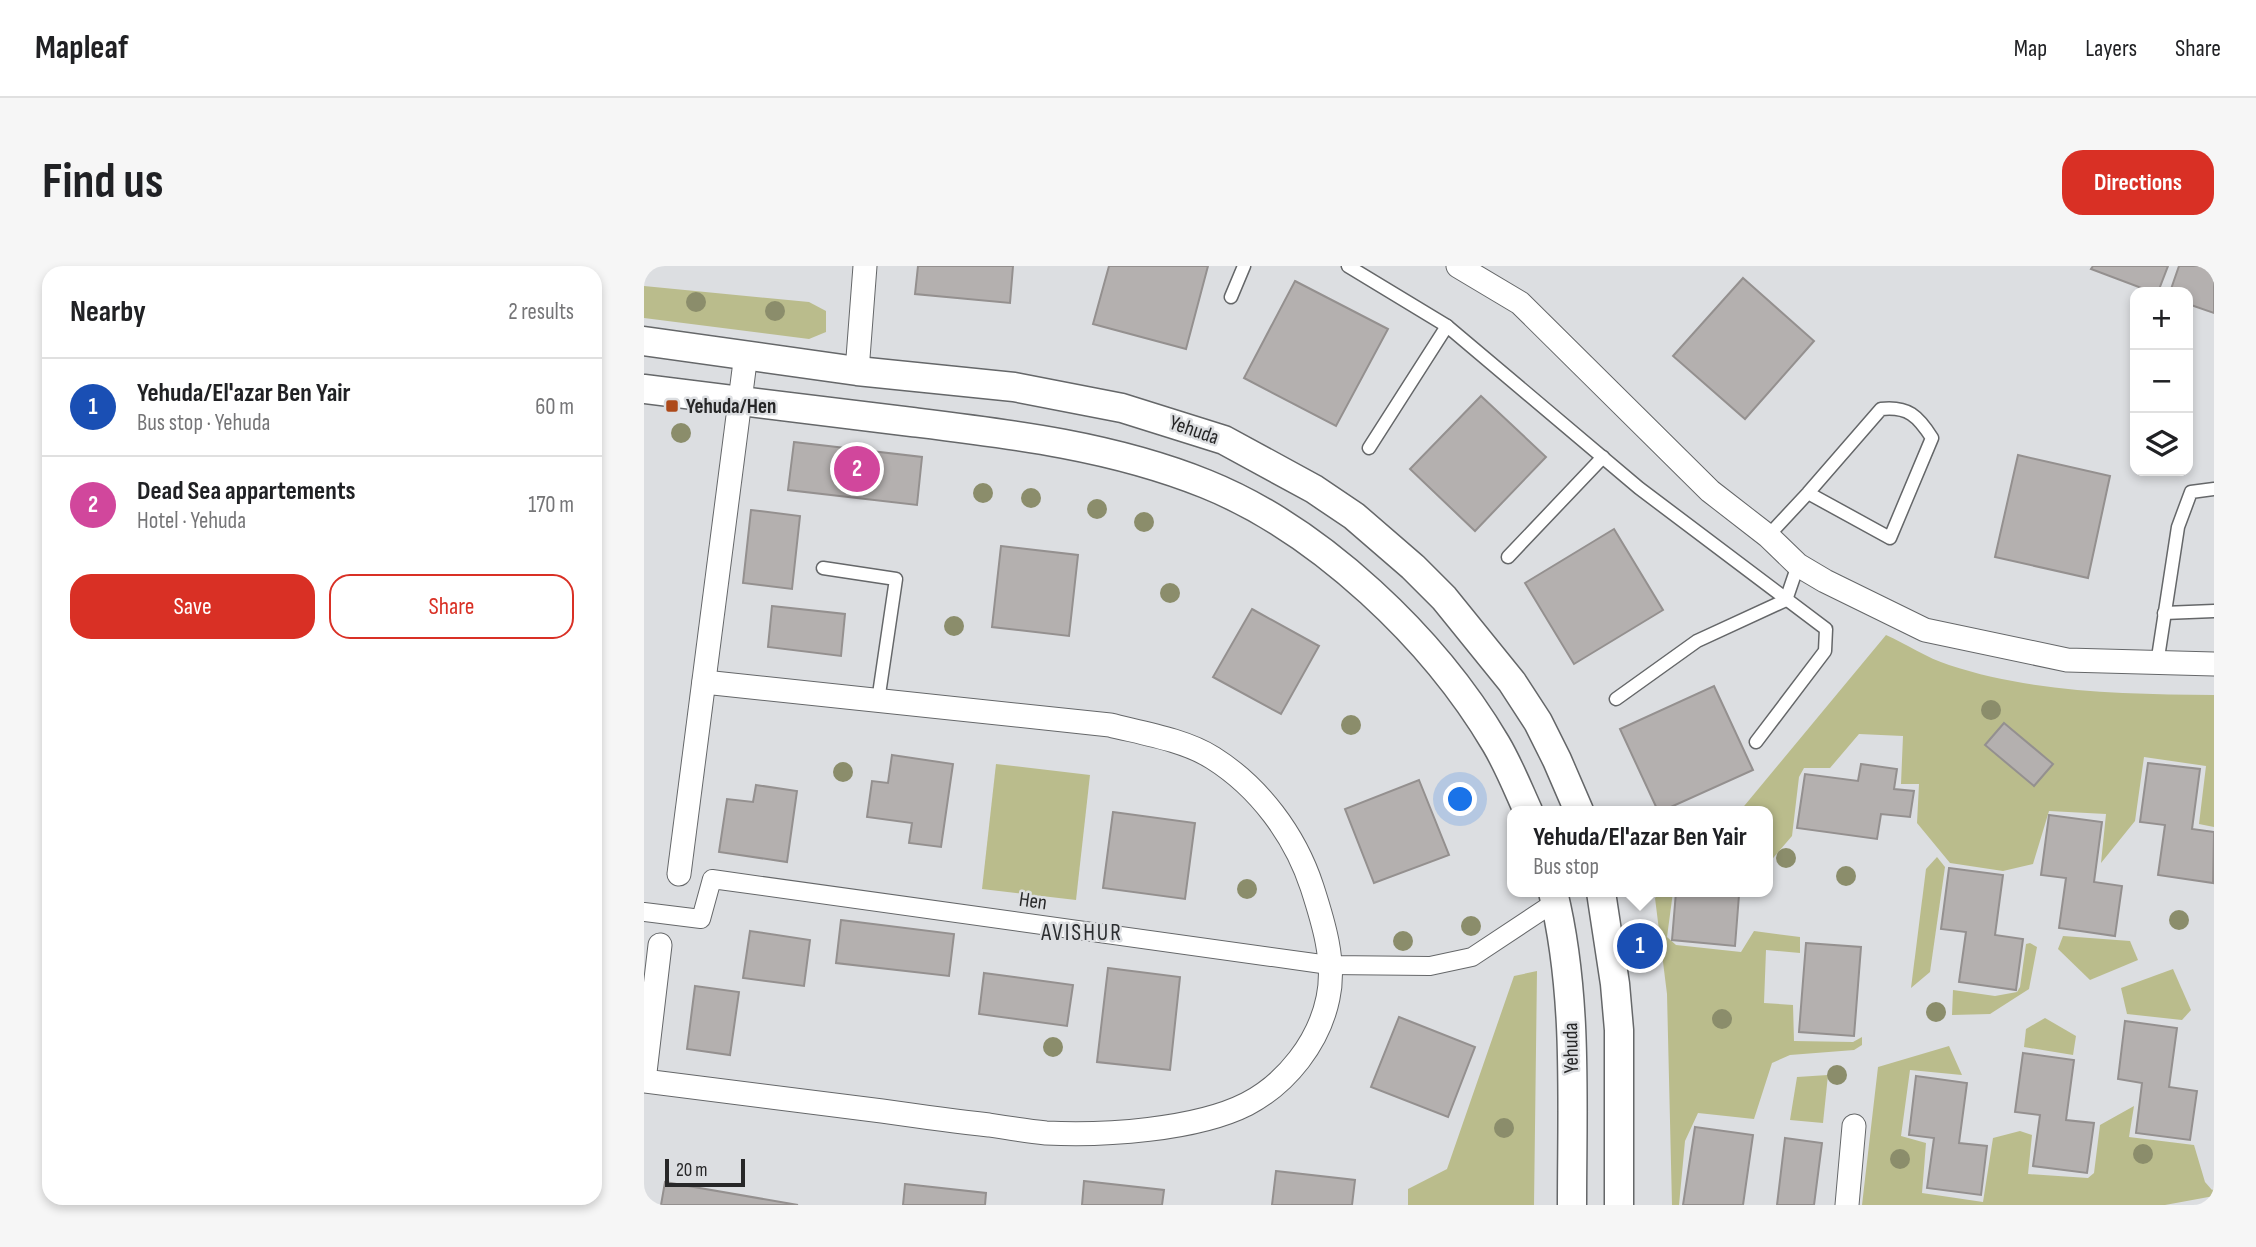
<!DOCTYPE html>
<html lang="en">
<head>
<meta charset="utf-8">
<style>
	:root { --surface:#fff; --page:#f6f6f6; --text:#202124; --muted:#757577; --line:#e0e0e0; --accent:#d93025 }
	body { margin:0; font-family:"Sofia Sans Condensed",sans-serif; background:var(--page); color:var(--text) }
	.controls { position:absolute; right:21px; top:21px; display:grid; overflow:hidden; border-radius:14px; box-shadow:0 4px 10px #0003 }
	.controls button { width:63px; height:63px; display:grid; place-items:center; padding:0; border:0; border-bottom:2px solid var(--line); background:var(--surface); color:var(--text); font:35px sans-serif }
	.scale { position:absolute; left:21px; bottom:18px; width:80px; box-sizing:border-box; padding-left:7px; border:4px solid #272728; border-top:0; font-size:19px; line-height:24px; white-space:nowrap; color:#272728; -webkit-text-stroke:5px #dcdee1; paint-order:stroke }
	.you { position:absolute; left:817px; top:534px; width:24px; height:24px; margin:-18px; border:5px solid #fff; border-radius:50%; background:#1a73e8; box-shadow:0 0 0 10px #1a73e833 }
	.badge { display:grid; place-items:center; width:46px; height:46px; border-radius:50%; background:var(--accent); color:#fff; font-size:23px; font-weight:700 }
	.pin { position:absolute; translate:-50% -50%; border:4px solid #fff; box-shadow:0 2px 7px #0006 }
	.popup { position:absolute; left:863px; top:540px; width:266px; height:91px; box-sizing:border-box; display:grid; place-content:center; border-radius:14px; background:var(--surface); filter:drop-shadow(0 2px 5px #0005); font-size:23px; white-space:nowrap; color:var(--muted) }
	.popup b { font-size:26px; color:var(--text) }
	.popup::after { content:''; position:absolute; left:50%; top:100%; margin-left:-14px; border:14px solid transparent; border-top-color:var(--surface) }
	.list { margin:0; padding:0; list-style:none }
	h2 { display:flex; justify-content:space-between; align-items:center; height:91px; margin:0; padding:0 28px; font-size:30px }
	h2 small { font-size:23px; font-weight:400; color:var(--muted) }
	.list li { display:grid; grid-template-columns:46px 1fr auto; gap:21px; align-items:center; box-sizing:border-box; height:98px; padding:0 28px; border-top:2px solid var(--line) }
	.list b { display:block; font-size:26px; white-space:nowrap }
	.list p { margin:0; font-size:23px; white-space:nowrap; color:var(--muted) }
	.list em { font-size:23px; font-style:normal; color:var(--muted) }
	.actions { display:flex; gap:14px; padding:21px 28px }
	.actions a { flex:1; padding:16px 0; border:2px solid var(--accent); border-radius:21px; text-align:center; font-size:24px; color:var(--accent) }
	.actions .main { background:var(--accent); color:#fff }
	.icon { flex:none; width:38px; height:38px; fill:none; stroke:currentColor; stroke-width:2; stroke-linecap:round; stroke-linejoin:round }
	.map { position:relative; flex:none; width:1570px; height:939px; overflow:hidden; border-radius:21px }
	header { display:flex; align-items:center; gap:42px; box-sizing:border-box; height:98px; padding:0 35px; background:var(--surface); border-bottom:2px solid var(--line) }
	header strong { font-size:33px }
	nav { display:flex; gap:38px; margin-inline-start:auto; font-size:24px }
	.intro { display:flex; align-items:center; justify-content:space-between; box-sizing:border-box; height:168px; padding:0 42px }
	h1 { margin:0; font-size:49px }
	.button { padding:18px 32px; border-radius:21px; background:var(--accent); color:#fff; font-size:24px; font-weight:700 }
	main { display:flex; gap:42px; padding:0 42px }
	aside { flex:1; background:var(--surface); border-radius:21px; box-shadow:0 4px 10px #0003 }
	.map>svg:first-child { display:block }
	.green { fill:#babc8c }
	.building { fill:#b4b0af; stroke:#94908f; stroke-width:2 }
	.lines { fill:none; stroke-linecap:round; stroke-linejoin:round }
	.service-casing { stroke:#656769; stroke-width:15 }
	.pedestrian-casing { stroke:#656769; stroke-width:20 }
	.minor-casing { stroke:#656769; stroke-width:25 }
	.tertiary-casing { stroke:#656769; stroke-width:31 }
	.service { stroke:#fff; stroke-width:12 }
	.pedestrian { stroke:#fff; stroke-width:18 }
	.minor { stroke:#fff; stroke-width:23 }
	.tertiary { stroke:#fff; stroke-width:28 }
	.tree { fill:#8b8d6b }
	.poi-dot { fill:#ad491a; stroke:#dcdee1; stroke-width:2.5 }
	.labels { text-anchor:middle; dominant-baseline:central; stroke-width:5; stroke-linejoin:round; paint-order:stroke }
	.poi-label { font-size:21px; font-weight:bold; fill:#272728; stroke:#dcdee1; text-anchor:start }
	.street-label { font-size:21px; fill:#272728; stroke:#dcdee1 }
	.neighbourhood-label { font-size:23px; letter-spacing:2px; fill:#2b2d2f; stroke:#dcdee1 }
</style>
</head>
<body>
<header>
<strong>Mapleaf</strong>
<nav><a>Map</a><a>Layers</a><a>Share</a></nav>
</header>
<div class="intro"><h1>Find us</h1><a class="button">Directions</a></div>
<main>
<aside>
<h2>Nearby<small>2 results</small></h2>
<ul class="list">
<li><span class="badge" style="background:#1a4fb4">1</span><div><b>Yehuda/El'azar Ben Yair</b><p>Bus stop · Yehuda</p></div><em>60 m</em></li>
<li><span class="badge" style="background:#d1479c">2</span><div><b>Dead Sea appartements</b><p>Hotel · Yehuda</p></div><em>170 m</em></li>
</ul>
<div class="actions"><a class="main">Save</a><a>Share</a></div>
</aside>
<div class="map">
<svg width="1570" height="939" viewBox="0 0 1570 939">
	<rect width="100%" height="100%" fill="#dcdee1"/>
	<g class="green">
		<polygon points="0,20 165,36 182,45 182,66 165,73 0,52"/>
		<path d="M1242,369C1262,378 1283,392 1305,399C1390,427 1481,428 1570,429V561L1555,558L1562,500L1500,491L1491,555L1457,597L1462,548L1405,545L1389,598L1359,605L1306,597L1273,557L1275,518H1257L1259,470L1215,468L1186,502H1160L1155,511L1148,570L1124,598V545H1096Z"/>
		<polygon points="352,498 446,509 432,634 338,623"/>
		<polygon points="1293,591 1301,601 1286,706 1267,722 1282,603"/>
		<polygon points="1017,626 1029,626 1023,671 1032,679 1097,686 1110,665 1156,671 1156,687 1122,684 1120,737 1149,739 1150,775 1209,776 1218,771 1218,779 1210,784 1146,789 1128,797 1110,853 1054,847 1041,875 1035,939 1028,939 1023,728 1011,632"/>
		<polygon points="1419,670 1486,675 1494,694 1446,714 1414,683"/>
		<polygon points="1386,677 1393,681 1385,723 1346,748 1308,749 1309,724 1351,730 1373,726 1376,721 1382,678"/>
		<polygon points="1529,703 1547,744 1538,754 1483,748 1477,722"/>
		<polygon points="893,705 890,939 764,939 764,923 803,903 870,710"/>
		<polygon points="1401,752 1432,770 1429,789 1380,781 1382,763"/>
		<polygon points="1305,780 1318,809 1266,804 1257,870 1282,877 1278,927 1339,936 1349,872 1376,865 1388,869 1384,908 1444,912 1450,907 1456,859 1490,840 1485,871 1550,879 1561,916 1568,924 1570,923 1570,930 1521,939 1218,939 1234,801"/>
		<polygon points="1184,809 1179,857 1146,854 1153,811"/>
	</g>
	<g class="building">
		<polygon points="274,0 369,0 366,37 271,28"/>
		<polygon points="465,0 564,0 542,83 449,58"/>
		<polygon points="1449,0 1524,0 1514,26 1508,26 1447,3"/>
		<polygon points="1535,0 1564,0 1570,2 1570,47 1544,38 1544,26 1526,26"/>
		<polygon points="1099,12 1170,75 1101,153 1029,90"/>
		<polygon points="651,15 744,63 692,160 600,112"/>
		<polygon points="837,130 902,191 831,265 766,203"/>
		<polygon points="150,176 278,191 273,239 144,224"/>
		<polygon points="1374,189 1466,210 1444,312 1351,291"/>
		<polygon points="107,244 156,250 148,323 99,317"/>
		<polygon points="970,263 1019,344 930,398 881,317"/>
		<polygon points="357,280 434,289 425,370 348,361"/>
		<polygon points="128,340 201,348 197,390 124,381"/>
		<polygon points="608,343 675,380 637,448 569,411"/>
		<polygon points="1070,420 1109,504 1018,545 1014,545 976,463"/>
		<polygon points="1360,457 1409,498 1390,520 1341,479"/>
		<polygon points="248,489 309,498 297,581 265,577 268,557 223,551 228,515 244,517"/>
		<polygon points="1504,497 1556,503 1548,563 1570,566 1569,617 1514,609 1521,559 1496,556"/>
		<polygon points="1217,498 1253,503 1250,523 1270,525 1266,551 1237,548 1233,573 1153,562 1161,508 1214,515"/>
		<polygon points="775,514 805,589 730,617 701,543"/>
		<polygon points="112,519 153,525 143,596 75,586 83,533 109,536"/>
		<polygon points="469,546 551,557 541,633 459,622"/>
		<polygon points="1405,549 1458,556 1450,616 1478,620 1471,670 1415,662 1422,612 1397,609"/>
		<polygon points="1305,602 1359,609 1351,669 1379,673 1372,724 1315,716 1322,666 1297,663"/>
		<polygon points="1032,626 1095,629 1091,680 1028,674"/>
		<polygon points="197,654 310,668 305,710 192,697"/>
		<polygon points="106,665 166,674 160,720 99,712"/>
		<polygon points="1162,677 1217,681 1210,770 1155,766"/>
		<polygon points="464,702 536,711 526,804 453,796"/>
		<polygon points="340,707 429,719 423,760 335,748"/>
		<polygon points="51,720 95,726 86,789 43,783"/>
		<polygon points="755,751 831,781 804,851 727,821"/>
		<polygon points="1481,755 1533,762 1525,821 1553,825 1546,874 1492,867 1498,817 1474,813"/>
		<polygon points="1379,787 1430,794 1422,854 1450,857 1443,907 1389,900 1396,849 1371,846"/>
		<polygon points="1272,810 1323,817 1315,877 1343,880 1337,929 1283,922 1290,872 1265,869"/>
		<polygon points="1051,861 1109,869 1099,939 1039,939"/>
		<polygon points="1141,872 1178,877 1170,939 1133,939"/>
		<polygon points="632,905 711,914 708,939 628,939"/>
		<polygon points="440,915 520,924 518,939 438,939"/>
		<polygon points="21,916 154,939 17,939"/>
		<polygon points="261,918 342,927 341,939 259,939"/>
	</g>
	<g class="lines">
		<defs>
			<g id="service">
				<polyline points="704,0 803,60"/>
				<polyline points="587,31 600,0"/>
				<polyline points="725,182 803,60 995,222 1182,363 1181,385 1112,476"/>
				<path d="M1124,270L1164,227L1237,143C1264,140 1274,150 1288,172L1246,272L1164,227"/>
				<polyline points="864,291 959,191"/>
				<polyline points="179,302 252,313 234,435"/>
				<polyline points="1520,347 1570,345"/>
				<polyline points="1513,398 1534,261 1547,226 1570,223"/>
				<polyline points="972,433 1053,375 1142,334 1154,299"/>
			</g>
			<polyline id="pedestrian" points="0,646 57,653 68,613 685,699 786,700 828,691 911,636"/>
			<g id="minor">
				<polyline points="814,0 876,37 1066,225 1124,270 1154,299 1181,315 1281,364 1423,394 1570,398"/>
				<polyline points="213,105 221,0"/>
				<polyline points="35,608 102,88"/>
				<path d="M16,679L0,815C79,825 158,835 238,845C273,850 309,855 345,859C364,862 383,865 402,867C459,870 552,864 603,838C643,817 675,776 684,732C692,696 679,655 668,621C651,569 615,521 569,492C541,474 498,467 466,459L60,416"/>
				<polyline points="1203,939 1210,860"/>
			</g>
			<g id="tertiary">
				<polyline points="0,75 213,105 370,121 478,142 580,174 670,223 710,250 769,301 800,332 868,416 894,456 913,494 935,545"/>
				<path d="M0,123C89,134 178,145 268,156C366,168 468,180 562,218C676,264 790,373 852,478C865,500 874,523 884,545"/>
				<path d="M909,626C934,728 928,835 928,939"/>
				<polyline points="957,626 971,718 975,764 975,939"/>
			</g>
		</defs>
		<use href="#service" class="service-casing"/>
		<use href="#pedestrian" class="pedestrian-casing"/>
		<use href="#minor" class="minor-casing"/>
		<use href="#tertiary" class="tertiary-casing"/>
		<use href="#service" class="service"/>
		<use href="#pedestrian" class="pedestrian"/>
		<use href="#minor" class="minor"/>
		<use href="#tertiary" class="tertiary"/>
	</g>
	<g class="tree">
		<circle cx="52" cy="36" r="10"/>
		<circle cx="131" cy="45" r="10"/>
		<circle cx="37" cy="167" r="10"/>
		<circle cx="339" cy="227" r="10"/>
		<circle cx="387" cy="232" r="10"/>
		<circle cx="453" cy="243" r="10"/>
		<circle cx="500" cy="256" r="10"/>
		<circle cx="526" cy="327" r="10"/>
		<circle cx="310" cy="360" r="10"/>
		<circle cx="1347" cy="444" r="10"/>
		<circle cx="707" cy="459" r="10"/>
		<circle cx="199" cy="506" r="10"/>
		<circle cx="1142" cy="592" r="10"/>
		<circle cx="1202" cy="610" r="10"/>
		<circle cx="603" cy="623" r="10"/>
		<circle cx="1535" cy="654" r="10"/>
		<circle cx="827" cy="660" r="10"/>
		<circle cx="759" cy="675" r="10"/>
		<circle cx="1292" cy="746" r="10"/>
		<circle cx="1078" cy="753" r="10"/>
		<circle cx="409" cy="781" r="10"/>
		<circle cx="1193" cy="809" r="10"/>
		<circle cx="860" cy="862" r="10"/>
		<circle cx="1499" cy="888" r="10"/>
		<circle cx="1256" cy="893" r="10"/>
	</g>
	<rect class="poi-dot" x="21" y="133" width="14" height="14" rx="3.5"/>
	<g class="labels">
		<g class="poi-label">
			<text x="42" y="140">Yehuda/Hen</text>
		</g>
		<g class="street-label">
			<text transform="translate(550 164) rotate(19)">Yehuda</text>
			<text transform="translate(389 635) rotate(8)">Hen</text>
			<text transform="translate(927 782) rotate(-91)">Yehuda</text>
		</g>
		<g class="neighbourhood-label">
			<text x="438" y="667">AVISHUR</text>
		</g>
	</g>
</svg>
<div class="controls">
<button>+</button>
<button>−</button>
<button><svg class="icon" aria-label="layers" viewBox="0 0 24 24"><path d="M12 4l9 5-9 5-9-5zM3 14l9 5 9-5"/></svg></button>
</div>
<div class="scale">20 m</div>
<div class="you"></div>
<div class="pin badge" style="left:996px;top:680px;background:#1a4fb4">1</div>
<div class="popup"><b>Yehuda/El'azar Ben Yair</b>Bus stop</div>
<div class="pin badge" style="left:213px;top:203px;background:#d1479c">2</div>
</div>
</main>
</body>
</html>
